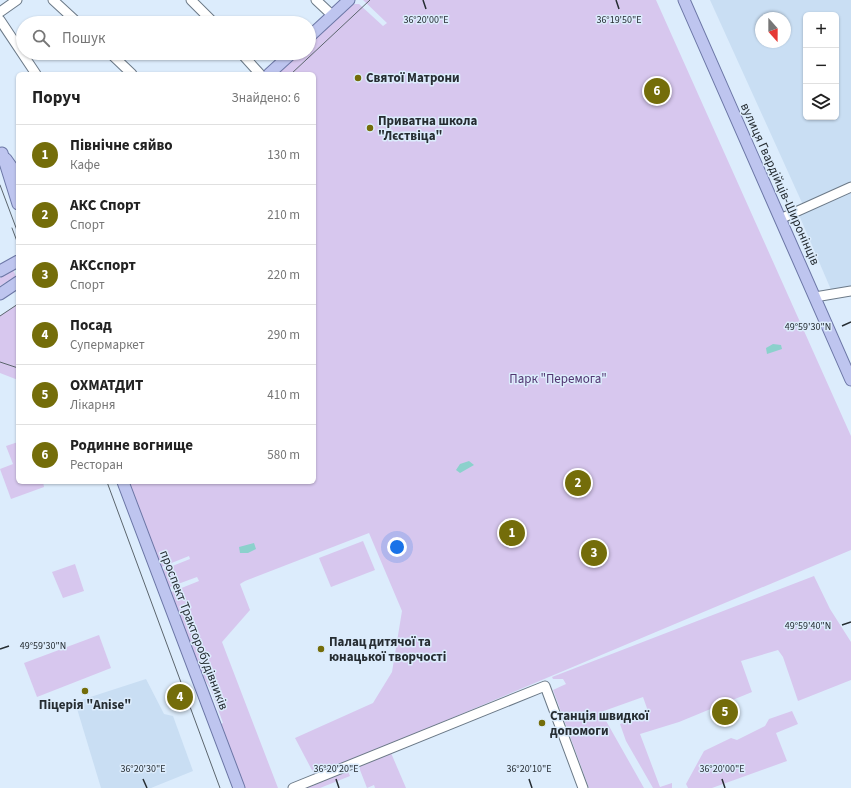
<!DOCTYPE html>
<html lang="uk">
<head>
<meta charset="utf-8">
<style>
	:root { --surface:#fff; --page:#f2f2f2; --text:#222; --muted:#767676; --line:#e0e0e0; --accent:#746d0a }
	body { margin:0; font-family:"Source Sans 3",sans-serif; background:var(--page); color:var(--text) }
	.controls { position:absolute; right:12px; top:12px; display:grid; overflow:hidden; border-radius:6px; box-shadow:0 1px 3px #0004 }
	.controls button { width:36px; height:36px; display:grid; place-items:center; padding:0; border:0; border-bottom:1px solid var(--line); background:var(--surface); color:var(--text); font:20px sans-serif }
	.compass { position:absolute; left:755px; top:12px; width:36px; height:36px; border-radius:50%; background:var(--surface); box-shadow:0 1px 3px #0004; rotate:159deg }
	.you { position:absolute; left:397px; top:547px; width:14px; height:14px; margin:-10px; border:3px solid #fff; border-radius:50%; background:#1a73e8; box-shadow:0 0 0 6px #1a73e833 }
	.badge { display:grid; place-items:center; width:26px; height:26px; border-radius:50%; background:var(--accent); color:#fff; font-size:13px; font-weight:700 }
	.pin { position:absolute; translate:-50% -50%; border:2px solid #fff; box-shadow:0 1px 4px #0006 }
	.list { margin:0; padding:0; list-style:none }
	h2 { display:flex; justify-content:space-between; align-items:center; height:52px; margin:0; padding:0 16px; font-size:17px }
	h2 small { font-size:13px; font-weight:400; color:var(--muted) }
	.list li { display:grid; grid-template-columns:26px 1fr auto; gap:12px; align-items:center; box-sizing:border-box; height:60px; padding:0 16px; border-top:1px solid var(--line) }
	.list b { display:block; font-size:15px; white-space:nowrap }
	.list p { margin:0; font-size:13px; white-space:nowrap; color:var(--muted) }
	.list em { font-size:13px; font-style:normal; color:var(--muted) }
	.icon { flex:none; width:22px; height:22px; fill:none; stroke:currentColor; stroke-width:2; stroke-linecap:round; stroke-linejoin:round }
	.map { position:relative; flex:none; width:851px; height:788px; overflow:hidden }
	.search { position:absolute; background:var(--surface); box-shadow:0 1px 3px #0004; left:16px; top:16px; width:300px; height:44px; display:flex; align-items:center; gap:10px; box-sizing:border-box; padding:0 14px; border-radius:22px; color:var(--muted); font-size:15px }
	.panel { position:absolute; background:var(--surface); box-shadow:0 1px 3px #0004; left:16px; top:72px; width:300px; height:412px; border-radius:6px }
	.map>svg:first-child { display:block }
	.built { fill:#c9def3; fill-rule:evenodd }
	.green { fill:#d7c7ee }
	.water { fill:#8bd1cc }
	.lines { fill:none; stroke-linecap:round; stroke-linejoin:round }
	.minor-casing { stroke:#6b7987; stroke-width:11 }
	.major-casing { stroke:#6c77a6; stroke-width:13 }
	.minor { stroke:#fff; stroke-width:9 }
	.major { stroke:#bec5ef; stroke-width:11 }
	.tram { stroke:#5b656d; stroke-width:1 }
	.ticks { fill:none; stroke:#262d32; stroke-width:1.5 }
	.poi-dot { fill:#746d0a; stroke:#dcecfc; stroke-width:1.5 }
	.labels { text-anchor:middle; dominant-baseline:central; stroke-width:3; stroke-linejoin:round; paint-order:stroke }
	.poi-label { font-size:13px; font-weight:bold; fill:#262d32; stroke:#dcecfc; text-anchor:start }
	.street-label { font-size:13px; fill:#262d32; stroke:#dcecfc }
	.park-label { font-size:13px; fill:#503570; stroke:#dcecfc }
	.ticks-label { font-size:10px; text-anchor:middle; fill:#262d32; stroke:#dcecfc; stroke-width:3; stroke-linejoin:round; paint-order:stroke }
</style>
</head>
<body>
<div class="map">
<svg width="851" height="788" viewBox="0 0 851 788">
	<rect width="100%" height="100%" fill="#dcecfc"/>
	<g class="built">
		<path d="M710,0H851V183L803,205ZM806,15H836V117H806ZM761,18H785V42H761Z"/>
		<polygon points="851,192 851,286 832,292 799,215"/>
		<polygon points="146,679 164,714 173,716 193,771 151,788 101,788 75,702"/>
	</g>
	<g class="green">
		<polygon points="363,0 656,0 851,436 851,550 371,752 314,774 295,738 373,703 392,672 402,611 369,533 245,581 240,584 250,610 222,642 278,788 245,788 242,786 219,725 223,723 211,690 197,666 169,593 199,581 197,577 167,588 160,571 190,559 189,556 159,568 126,482 314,482 314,74 275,74 298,53 309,53 309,43 351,4 359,4 383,26 387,23"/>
		<polygon points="13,270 16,276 0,286 0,278"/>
		<polygon points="18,304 18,380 0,373 0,316"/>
		<polygon points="18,442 18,482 43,482 44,487 11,499 0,469 13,464 6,446"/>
		<polygon points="363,541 375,570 331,587 319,558"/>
		<polygon points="75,564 84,591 63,598 52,572"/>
		<polygon points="814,576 830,609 851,642 851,680 798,701 783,657 778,650 741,661 752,692 679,722 640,734 660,787 672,783 672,788 653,788 626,741 620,724 649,714 643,697 601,712 644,788 589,788 553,690 566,684 563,679 553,679 552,677"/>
		<polygon points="99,635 111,668 37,697 24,663"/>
		<polygon points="792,711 798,724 776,733 787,761 712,788 688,788 686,784 704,751 731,738 737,740 765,726 769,719"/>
		<polygon points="391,753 406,788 375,788 374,785 367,788 360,770 360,764"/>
		<polygon points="347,769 350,776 320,788 308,788 307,785"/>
	</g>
	<g class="water">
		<polygon points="773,344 781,345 782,349 767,354 766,348"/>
		<polygon points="469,461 474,465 460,473 456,470 460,464"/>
		<polygon points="254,543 256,549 248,553 240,553 239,547"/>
	</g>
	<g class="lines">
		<defs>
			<g id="minor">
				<polyline points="53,0 78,23"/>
				<polyline points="191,0 214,23"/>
				<polyline points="316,0 332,15"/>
				<polyline points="0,12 17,0"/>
				<polyline points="0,20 36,74"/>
				<polyline points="110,53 132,74"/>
				<polyline points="241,53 260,74"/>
				<polyline points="780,219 851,187"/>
				<polyline points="815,297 851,291"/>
				<polyline points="293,788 545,686 583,788"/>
			</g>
			<g id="major">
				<polyline points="684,0 851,380"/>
				<polyline points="309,37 349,0"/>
				<polyline points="269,74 292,53"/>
				<polyline points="2,153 18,204"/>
				<polyline points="6,159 18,176"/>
				<polyline points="0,271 18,261"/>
				<polyline points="0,294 18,282"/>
				<polyline points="123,482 239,788"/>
			</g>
		</defs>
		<use href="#minor" class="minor-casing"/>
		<use href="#major" class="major-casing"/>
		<use href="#minor" class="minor"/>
		<use href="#major" class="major"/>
		<g class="tram">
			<polyline points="291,74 370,0"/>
			<polyline points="0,185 18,233"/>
			<polyline points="12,228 18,244"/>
			<polyline points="0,316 18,304"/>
			<polyline points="0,362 18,368"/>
			<polyline points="107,482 220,788"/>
		</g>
	</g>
	<path class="ticks" d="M423,0L426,9M616,0L619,9M842,326L851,322M842,625L851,622M0,649L9,646M143,779L147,788M336,779L339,788M529,779L532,788M722,779L725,788"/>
	<g class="poi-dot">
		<circle cx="358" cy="78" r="4"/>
		<circle cx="370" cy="128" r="4"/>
		<circle cx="321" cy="649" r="4"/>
		<circle cx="85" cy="691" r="4"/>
		<circle cx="542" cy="723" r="4"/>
	</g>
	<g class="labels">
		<g class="poi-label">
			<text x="366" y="78">Святої Матрони</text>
			<text x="378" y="121">Приватна школа<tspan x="378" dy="15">"Лєствіца"</tspan></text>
			<text x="329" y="642">Палац дитячої та<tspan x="329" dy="15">юнацької творчості</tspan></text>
			<text x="85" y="705" text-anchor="middle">Піцерія "Anise"</text>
			<text x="550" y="716">Станція швидкої<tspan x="550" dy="15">допомоги</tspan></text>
		</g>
		<g class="street-label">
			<text transform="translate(780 184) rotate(66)">вулиця Гвардійців-Широнінців</text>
			<text transform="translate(194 630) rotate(69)">проспект Тракторобудівників</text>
		</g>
		<g class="park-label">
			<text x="558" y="379">Парк "Перемога"</text>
		</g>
	</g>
	<g class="ticks-label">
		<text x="426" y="23">36°20'00"E</text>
		<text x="619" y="23">36°19'50"E</text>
		<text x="808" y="330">49°59'30"N</text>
		<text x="808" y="629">49°59'40"N</text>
		<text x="43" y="649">49°59'30"N</text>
		<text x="143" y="772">36°20'30"E</text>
		<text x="336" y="772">36°20'20"E</text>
		<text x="529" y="772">36°20'10"E</text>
		<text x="722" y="772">36°20'00"E</text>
	</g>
</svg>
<div class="controls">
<button>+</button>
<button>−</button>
<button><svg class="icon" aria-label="layers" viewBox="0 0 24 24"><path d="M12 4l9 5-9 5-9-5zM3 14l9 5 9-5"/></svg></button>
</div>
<svg class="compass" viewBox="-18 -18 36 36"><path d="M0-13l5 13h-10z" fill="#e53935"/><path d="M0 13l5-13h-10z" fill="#767676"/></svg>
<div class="you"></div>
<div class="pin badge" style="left:512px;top:533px">1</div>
<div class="pin badge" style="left:578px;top:483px">2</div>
<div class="pin badge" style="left:594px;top:553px">3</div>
<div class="pin badge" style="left:180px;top:697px">4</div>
<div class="pin badge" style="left:725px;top:712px">5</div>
<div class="pin badge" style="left:657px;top:91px">6</div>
<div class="search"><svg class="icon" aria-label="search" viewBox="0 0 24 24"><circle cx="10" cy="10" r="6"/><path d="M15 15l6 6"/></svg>Пошук</div>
<section class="panel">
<h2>Поруч<small>Знайдено: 6</small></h2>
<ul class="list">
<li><span class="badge">1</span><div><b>Північне сяйво</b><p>Кафе</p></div><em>130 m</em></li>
<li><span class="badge">2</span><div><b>АКС Спорт</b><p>Спорт</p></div><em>210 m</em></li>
<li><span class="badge">3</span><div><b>АКСспорт</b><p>Спорт</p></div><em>220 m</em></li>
<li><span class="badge">4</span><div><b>Посад</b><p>Супермаркет</p></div><em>290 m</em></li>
<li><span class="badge">5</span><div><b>ОХМАТДИТ</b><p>Лікарня</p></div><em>410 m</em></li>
<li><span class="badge">6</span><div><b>Родинне вогнище</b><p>Ресторан</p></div><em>580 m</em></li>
</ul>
</section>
</div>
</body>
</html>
